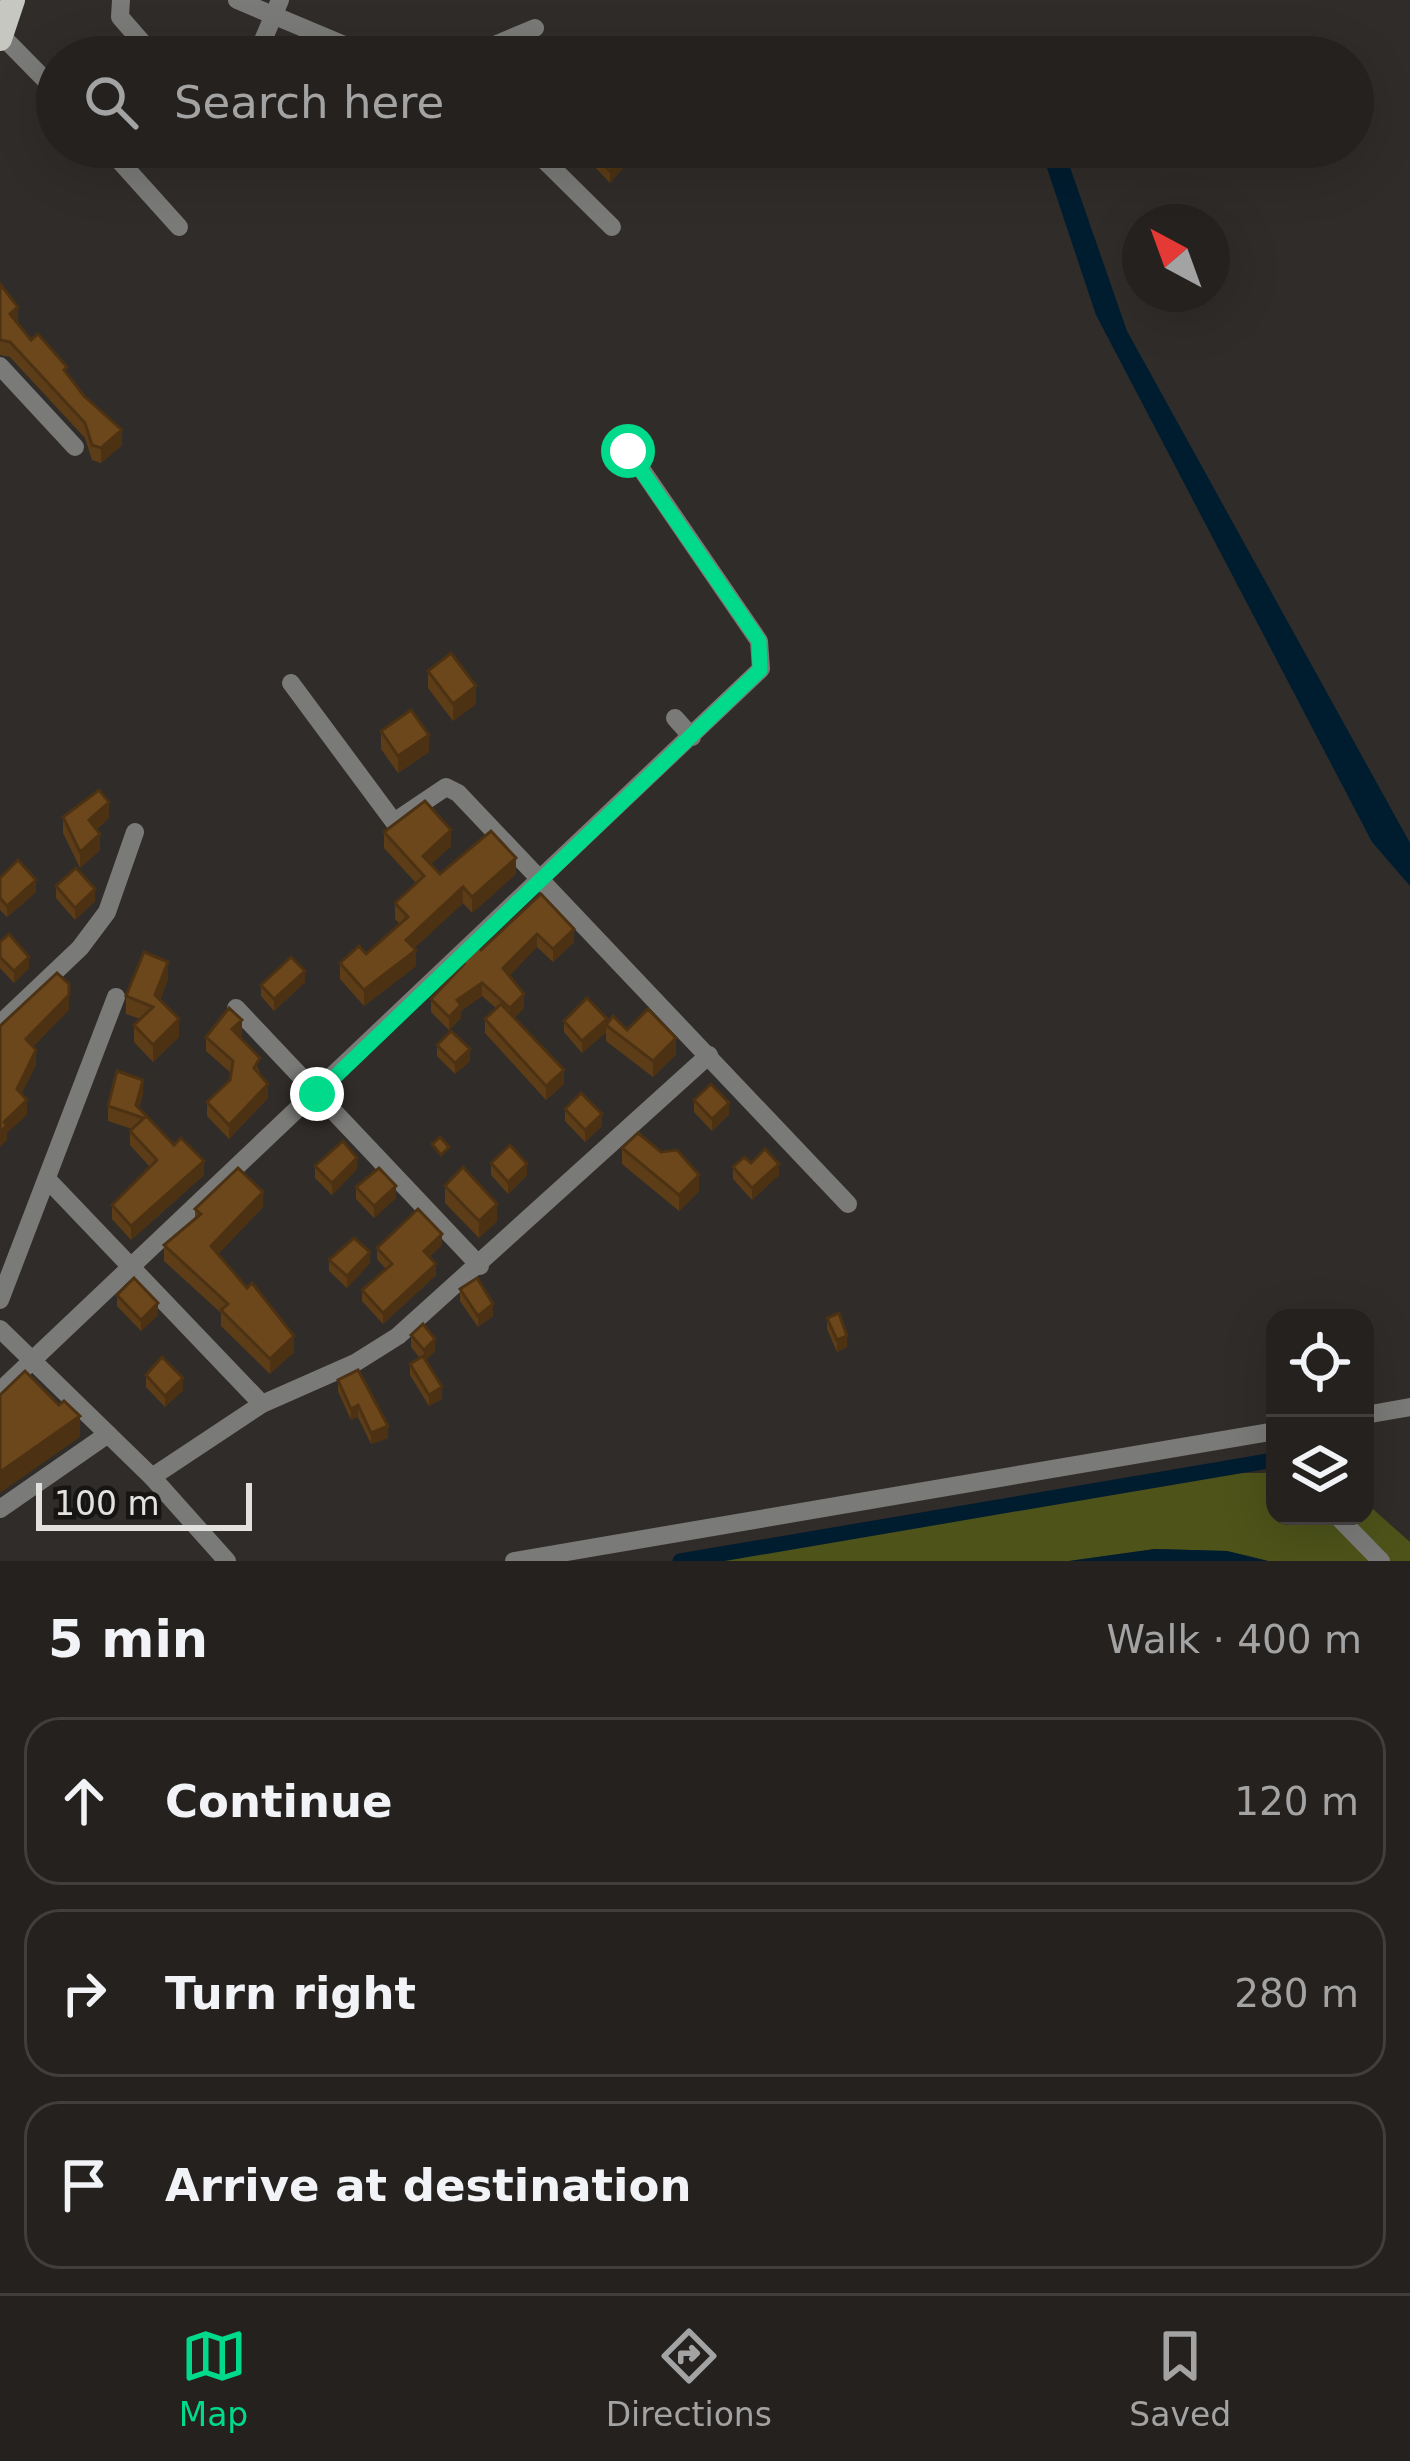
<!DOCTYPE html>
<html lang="en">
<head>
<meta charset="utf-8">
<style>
	:root { --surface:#24211f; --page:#302e2c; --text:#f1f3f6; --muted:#a3a3a4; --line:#413e3d; --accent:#01d98b }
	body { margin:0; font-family:"DejaVu Sans",sans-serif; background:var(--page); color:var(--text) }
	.controls { position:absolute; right:36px; bottom:36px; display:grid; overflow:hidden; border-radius:24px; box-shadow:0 12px 48px #0002 }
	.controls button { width:108px; height:108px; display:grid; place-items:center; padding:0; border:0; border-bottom:3px solid var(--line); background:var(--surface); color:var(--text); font:60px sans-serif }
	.compass { position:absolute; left:1122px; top:204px; width:108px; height:108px; border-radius:50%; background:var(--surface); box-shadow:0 12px 48px #0002; rotate:319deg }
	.scale { position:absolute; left:36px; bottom:30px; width:216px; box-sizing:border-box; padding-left:12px; border:6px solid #e3e1df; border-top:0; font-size:33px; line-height:42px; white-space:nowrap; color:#e3e1df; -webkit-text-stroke:9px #171514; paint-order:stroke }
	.stop { position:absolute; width:36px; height:36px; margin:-27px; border:9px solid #01d98b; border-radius:50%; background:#fff }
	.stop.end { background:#01d98b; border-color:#fff; box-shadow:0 3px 12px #0008 }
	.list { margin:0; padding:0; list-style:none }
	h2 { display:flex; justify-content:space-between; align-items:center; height:156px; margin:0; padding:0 48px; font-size:51px }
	h2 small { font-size:39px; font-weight:400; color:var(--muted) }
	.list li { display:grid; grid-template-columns:78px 1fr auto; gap:36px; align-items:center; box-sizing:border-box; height:168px; margin:0 24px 24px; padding:0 24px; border:3px solid var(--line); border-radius:36px }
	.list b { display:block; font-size:45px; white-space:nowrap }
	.list em { font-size:39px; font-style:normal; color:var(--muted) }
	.icon { flex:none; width:66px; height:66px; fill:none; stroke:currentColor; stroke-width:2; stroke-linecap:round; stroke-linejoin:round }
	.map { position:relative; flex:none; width:1410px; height:1561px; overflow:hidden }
	.search { position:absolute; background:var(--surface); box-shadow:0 12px 48px #0002; left:36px; right:36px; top:36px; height:132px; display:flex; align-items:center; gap:30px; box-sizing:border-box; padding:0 42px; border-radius:66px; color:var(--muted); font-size:45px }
	.sheet { height:732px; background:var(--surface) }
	nav { display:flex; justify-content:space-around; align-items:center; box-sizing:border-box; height:168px; border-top:3px solid var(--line); background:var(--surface); font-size:33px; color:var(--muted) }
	nav a { display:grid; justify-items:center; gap:6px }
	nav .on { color:var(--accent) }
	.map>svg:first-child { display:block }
	.green { fill:#4d5319 }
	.water { fill:#001d30 }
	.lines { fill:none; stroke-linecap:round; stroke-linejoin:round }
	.canal { stroke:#001d30; stroke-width:15 }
	.minor { stroke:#7a7a78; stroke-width:18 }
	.major { stroke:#c7c7c2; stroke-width:24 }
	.wall { fill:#5d3d17 }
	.shaded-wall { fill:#4c3213 }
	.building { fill:#6c471b; stroke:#4c3213; stroke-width:3 }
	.route { stroke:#01d98b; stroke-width:15 }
</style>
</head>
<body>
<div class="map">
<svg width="1410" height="1561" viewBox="0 0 1410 1561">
	<rect width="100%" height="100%" fill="#302c29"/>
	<polygon class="green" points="1236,1473 1275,1473 1275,1516 1365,1516 1365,1502 1410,1542 1410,1561 1268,1561 1227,1551 1155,1549 1069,1561 715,1561"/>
	<g class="water">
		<polygon points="1040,147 1063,147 1127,331 1410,843 1410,886 1372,842 1096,315"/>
		<polygon points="1155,1549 1227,1551 1268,1561 1069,1561"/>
	</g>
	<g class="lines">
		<polyline class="canal" points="680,1561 1268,1461"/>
		<g class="minor">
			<polyline points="121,0 120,17 155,57"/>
			<polyline points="237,0 373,57"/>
			<polyline points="1,35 57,92"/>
			<polyline points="256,57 280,0"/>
			<polyline points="466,57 535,28"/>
			<polyline points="107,147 179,227"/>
			<polyline points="531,147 612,227"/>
			<polyline points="0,366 75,447"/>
			<polyline points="291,683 394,822 446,787 458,793 848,1204"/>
			<polyline points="675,718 692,737"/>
			<polyline points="236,1008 480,1266"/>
			<polyline points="0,1024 80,948 107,912 135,832"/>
			<polyline points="47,1179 262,1404"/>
			<polyline points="0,1300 116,997"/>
			<polyline points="0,1329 152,1477 227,1561"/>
			<polyline points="0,1391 761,669 759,641 629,451"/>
			<polyline points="1365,1415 1410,1407"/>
			<polyline points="152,1477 262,1404 355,1363 398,1336 709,1055"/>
			<polyline points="0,1509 108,1434"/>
			<polyline points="1337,1516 1381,1561"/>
			<polyline points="514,1561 1275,1431"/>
		</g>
		<polyline class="major" points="0,39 13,0"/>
	</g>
	<g class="wall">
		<polygon points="634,147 634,155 610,183 591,163 591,152"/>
		<polygon points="0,284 18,322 17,323 31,340 67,374 122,445 101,463 92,460 85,438 10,357 0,355"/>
		<polygon points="428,671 476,704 453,721 428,688"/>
		<polygon points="381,731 429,752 398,773 381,749"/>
		<polygon points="63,817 109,818 96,830 100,850 80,868 63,833"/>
		<polygon points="384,832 451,846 431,864 440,874 516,874 472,913 463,903 414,948 416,966 364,1006 340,979 340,963 366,954 400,924 395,919 395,903 416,883 384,848"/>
		<polygon points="0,878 36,892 7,917 0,910"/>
		<polygon points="56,886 95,901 75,920 56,898"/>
		<polygon points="541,894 574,942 553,962 537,947 509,976 524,1008 514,1018 564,1084 546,1100 485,1033 485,1019 496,1008 482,996 461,1011 461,1018 449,1030 431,1012 431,999 460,968 460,960 481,950"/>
		<polygon points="0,942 29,968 14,983 0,968"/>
		<polygon points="168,979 160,1000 179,1037 153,1062 134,1042 134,1025 140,1019 126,1014 126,996"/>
		<polygon points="305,982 274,1011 261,996 261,985"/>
		<polygon points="564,1021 607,1023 627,1030 676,1054 653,1077 606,1041 606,1032 582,1053 564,1032"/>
		<polygon points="242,1034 240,1037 260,1072 268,1098 229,1139 207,1116 207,1102 230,1080 231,1073 206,1051 206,1037"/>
		<polygon points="437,1045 470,1061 455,1074 437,1056"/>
		<polygon points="143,1094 139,1108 204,1175 131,1240 112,1219 112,1205 150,1167 130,1145 130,1131 132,1129 108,1121 108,1106"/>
		<polygon points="694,1100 729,1114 712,1131 694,1112"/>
		<polygon points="565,1109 602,1126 585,1142 565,1121"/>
		<polygon points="622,1148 699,1191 679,1211 622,1164"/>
		<polygon points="491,1163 527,1175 508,1194 491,1175"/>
		<polygon points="751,1163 779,1175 752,1200 733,1179 733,1167"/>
		<polygon points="315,1166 357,1169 332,1195 315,1178"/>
		<polygon points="445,1186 497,1221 479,1238 445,1203"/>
		<polygon points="356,1187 396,1198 374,1218 356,1199"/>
		<polygon points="263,1207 218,1254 294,1352 270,1374 221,1326 221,1313 164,1261 164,1245 195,1219 195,1209"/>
		<polygon points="442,1245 429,1257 436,1275 383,1324 362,1301 362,1290 386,1269 377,1259 377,1248"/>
		<polygon points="329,1260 370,1263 347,1288 329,1271"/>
		<polygon points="460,1289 493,1316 478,1327 460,1301"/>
		<polygon points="117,1295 158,1315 141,1331 117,1306"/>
		<polygon points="827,1318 847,1347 837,1352 827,1329"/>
		<polygon points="411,1335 435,1351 425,1360 442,1399 429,1406 410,1375 410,1364 420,1358 411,1347"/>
		<polygon points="146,1375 183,1390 165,1407 146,1387"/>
		<polygon points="338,1380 388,1438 371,1444 358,1417 351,1420 338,1391"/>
	</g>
	<g class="shaded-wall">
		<polygon points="630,147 634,147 634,155 610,183 610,171"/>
		<polygon points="18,307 18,322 10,329 10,314"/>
		<polygon points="122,430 122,445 101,463 101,448"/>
		<polygon points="476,686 476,704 453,721 453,704"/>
		<polygon points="429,735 429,752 398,773 398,756"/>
		<polygon points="109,802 109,818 89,836 89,820"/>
		<polygon points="451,830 451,846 423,872 423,856"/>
		<polygon points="100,834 100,850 80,868 80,852"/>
		<polygon points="516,858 516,874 472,913 472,897"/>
		<polygon points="36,880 36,892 7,917 7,906"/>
		<polygon points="463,887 463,903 406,956 406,940"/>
		<polygon points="95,889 95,901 75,920 75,908"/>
		<polygon points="574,929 574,942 553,962 553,949"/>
		<polygon points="537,934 537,947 503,982 503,968"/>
		<polygon points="416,950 416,966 364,1006 364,990"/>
		<polygon points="29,957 29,968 14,983 14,971"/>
		<polygon points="168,962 168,979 155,1012 155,995"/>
		<polygon points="305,971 305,982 274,1011 274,999"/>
		<polygon points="482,983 482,996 461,1011 461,1018 449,1030 449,1017 457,1000"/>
		<polygon points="524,994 524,1008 510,1021 510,1008"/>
		<polygon points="69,995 69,1010 26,1054 26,1039"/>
		<polygon points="179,1019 179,1037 153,1062 153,1045"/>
		<polygon points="607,1019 606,1032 582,1053 582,1041"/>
		<polygon points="242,1020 242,1034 232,1043 232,1029"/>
		<polygon points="676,1038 676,1054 653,1077 653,1061"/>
		<polygon points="470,1049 470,1061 455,1074 455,1063"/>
		<polygon points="36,1050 36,1065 17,1103 17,1089"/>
		<polygon points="564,1070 564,1084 546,1100 546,1086"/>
		<polygon points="143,1080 143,1094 136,1119 136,1105"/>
		<polygon points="268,1084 268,1098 229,1139 229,1125"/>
		<polygon points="27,1100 27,1115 7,1133 7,1140 0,1147 0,1132 4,1122"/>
		<polygon points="729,1103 729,1114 712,1131 712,1119"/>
		<polygon points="602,1114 602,1126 585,1142 585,1130"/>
		<polygon points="357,1158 357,1169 332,1195 332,1183"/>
		<polygon points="204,1161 204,1175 131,1240 131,1226"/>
		<polygon points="527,1164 527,1175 508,1194 508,1182"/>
		<polygon points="779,1164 779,1175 752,1200 752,1188"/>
		<polygon points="699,1175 699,1191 679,1211 679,1195"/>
		<polygon points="396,1186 396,1198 374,1218 374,1206"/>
		<polygon points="263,1192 263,1207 211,1262 211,1246"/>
		<polygon points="497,1204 497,1221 479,1238 479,1221"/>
		<polygon points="442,1234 442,1245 424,1262 424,1251"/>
		<polygon points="370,1252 370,1263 347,1288 347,1276"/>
		<polygon points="436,1264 436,1275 383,1324 383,1313"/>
		<polygon points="158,1303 158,1315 141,1331 141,1320"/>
		<polygon points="493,1304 493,1316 478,1327 478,1316"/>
		<polygon points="294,1336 294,1352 270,1374 270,1359"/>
		<polygon points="847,1336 847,1347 837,1352 837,1340"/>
		<polygon points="435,1339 435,1351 424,1362 424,1350"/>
		<polygon points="183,1378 183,1390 165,1407 165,1396"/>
		<polygon points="442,1387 442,1399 429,1406 429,1395"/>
		<polygon points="358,1405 358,1417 351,1420 351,1409"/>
		<polygon points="80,1416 80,1437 0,1493 0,1472"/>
		<polygon points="388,1426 388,1438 371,1444 371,1433"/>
	</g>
	<g class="building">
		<polygon points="596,147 630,147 610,171 591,152"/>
		<polygon points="0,284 18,307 10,314 31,340 38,334 67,367 64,370 84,396 122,430 101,448 92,445 85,423 10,342 0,340"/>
		<polygon points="451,653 476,686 453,704 428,671"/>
		<polygon points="411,710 429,735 398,756 381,731"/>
		<polygon points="99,790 109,802 89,820 100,834 80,852 63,817"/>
		<polygon points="425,801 451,830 423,856 440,874 491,831 516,858 472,897 463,887 406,940 416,950 364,990 340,963 359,946 366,954 408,917 395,903 424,876 384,832"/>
		<polygon points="18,860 36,880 7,906 0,898 0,878"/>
		<polygon points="76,868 95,889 75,908 56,886"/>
		<polygon points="541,894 574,929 553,949 537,934 503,968 524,994 510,1008 482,983 457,1000 461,1005 449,1017 431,999 464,964 460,960 476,945 481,950"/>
		<polygon points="9,934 29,957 14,971 0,957 0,942"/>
		<polygon points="144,952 168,962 155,995 179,1019 153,1045 134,1025 153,1007 126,996"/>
		<polygon points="291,957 305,971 274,999 261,985"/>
		<polygon points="57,973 69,984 69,995 26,1039 36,1050 17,1089 27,1100 4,1122 7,1125 0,1132 0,1026"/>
		<polygon points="587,998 607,1019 582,1041 564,1021"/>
		<polygon points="501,1004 564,1070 546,1086 485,1019"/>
		<polygon points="229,1008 242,1020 232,1029 260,1058 254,1068 268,1084 229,1125 207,1102 230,1080 233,1061 206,1037"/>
		<polygon points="648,1009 676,1038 653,1061 606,1025 613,1016 627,1030"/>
		<polygon points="451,1031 470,1049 455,1063 437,1045"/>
		<polygon points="117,1071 143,1080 136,1105 174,1145 181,1138 204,1161 131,1226 112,1205 157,1160 130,1131 144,1118 108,1106"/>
		<polygon points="711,1084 729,1103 712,1119 694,1100"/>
		<polygon points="581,1093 602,1114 585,1130 565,1109"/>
		<polygon points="638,1133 661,1152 677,1150 699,1175 679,1195 622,1148"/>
		<polygon points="440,1137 449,1147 441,1155 432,1144"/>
		<polygon points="343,1141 357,1158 332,1183 315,1166"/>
		<polygon points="510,1145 527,1164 508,1182 491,1163"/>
		<polygon points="765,1149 779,1164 752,1188 733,1167 744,1157 751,1163"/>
		<polygon points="463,1167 497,1204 479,1221 445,1186"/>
		<polygon points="238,1168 263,1192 211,1246 247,1288 252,1283 294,1336 270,1359 221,1310 228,1304 164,1245 201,1214 195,1209"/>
		<polygon points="379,1168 396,1186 374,1206 356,1187"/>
		<polygon points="418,1209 442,1234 424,1251 436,1264 383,1313 362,1290 392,1264 377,1248"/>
		<polygon points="354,1238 370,1252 347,1276 329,1260"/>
		<polygon points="134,1278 158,1303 141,1320 117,1295"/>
		<polygon points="477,1278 493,1304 478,1316 460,1289"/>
		<polygon points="839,1313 847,1336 837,1340 827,1318"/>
		<polygon points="423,1324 435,1339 424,1350 411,1335"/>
		<polygon points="423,1356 442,1387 429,1395 410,1364"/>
		<polygon points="162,1357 183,1378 165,1396 146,1375"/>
		<polygon points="358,1370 388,1426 371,1433 358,1405 351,1409 338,1380"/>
		<polygon points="25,1371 59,1405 64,1401 80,1416 0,1472 0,1395"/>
	</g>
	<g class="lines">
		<polyline class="route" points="317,1094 760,670 759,641 628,451"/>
	</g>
</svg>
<div class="controls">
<button><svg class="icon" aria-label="locate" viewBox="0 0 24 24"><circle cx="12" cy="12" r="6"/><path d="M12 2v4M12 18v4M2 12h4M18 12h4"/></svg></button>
<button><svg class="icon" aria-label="layers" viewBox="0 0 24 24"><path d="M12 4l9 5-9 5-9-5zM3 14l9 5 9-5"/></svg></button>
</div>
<svg class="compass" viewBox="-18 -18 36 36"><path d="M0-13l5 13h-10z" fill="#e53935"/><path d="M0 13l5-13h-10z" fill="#a3a3a4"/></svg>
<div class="scale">100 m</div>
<div class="stop" style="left:628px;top:451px"></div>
<div class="stop end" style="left:317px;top:1094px"></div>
<div class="search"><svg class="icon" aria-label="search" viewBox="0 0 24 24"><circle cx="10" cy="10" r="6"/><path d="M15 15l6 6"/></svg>Search here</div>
</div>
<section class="sheet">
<h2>5 min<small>Walk · 400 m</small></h2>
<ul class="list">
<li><svg class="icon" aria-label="ahead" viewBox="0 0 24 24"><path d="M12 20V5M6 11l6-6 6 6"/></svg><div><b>Continue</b></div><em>120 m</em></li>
<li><svg class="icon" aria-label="right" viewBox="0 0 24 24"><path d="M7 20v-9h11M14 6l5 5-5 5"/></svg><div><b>Turn right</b></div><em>280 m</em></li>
<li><svg class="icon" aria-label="arrive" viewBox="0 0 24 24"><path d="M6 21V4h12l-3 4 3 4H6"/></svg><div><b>Arrive at destination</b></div></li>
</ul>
</section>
<nav>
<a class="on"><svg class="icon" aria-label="map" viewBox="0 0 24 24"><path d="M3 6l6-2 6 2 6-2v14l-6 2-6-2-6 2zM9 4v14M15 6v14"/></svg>Map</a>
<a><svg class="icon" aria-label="directions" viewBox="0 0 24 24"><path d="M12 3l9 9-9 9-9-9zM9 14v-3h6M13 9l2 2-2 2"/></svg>Directions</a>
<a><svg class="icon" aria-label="saved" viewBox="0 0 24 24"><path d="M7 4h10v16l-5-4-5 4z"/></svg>Saved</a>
</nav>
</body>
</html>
